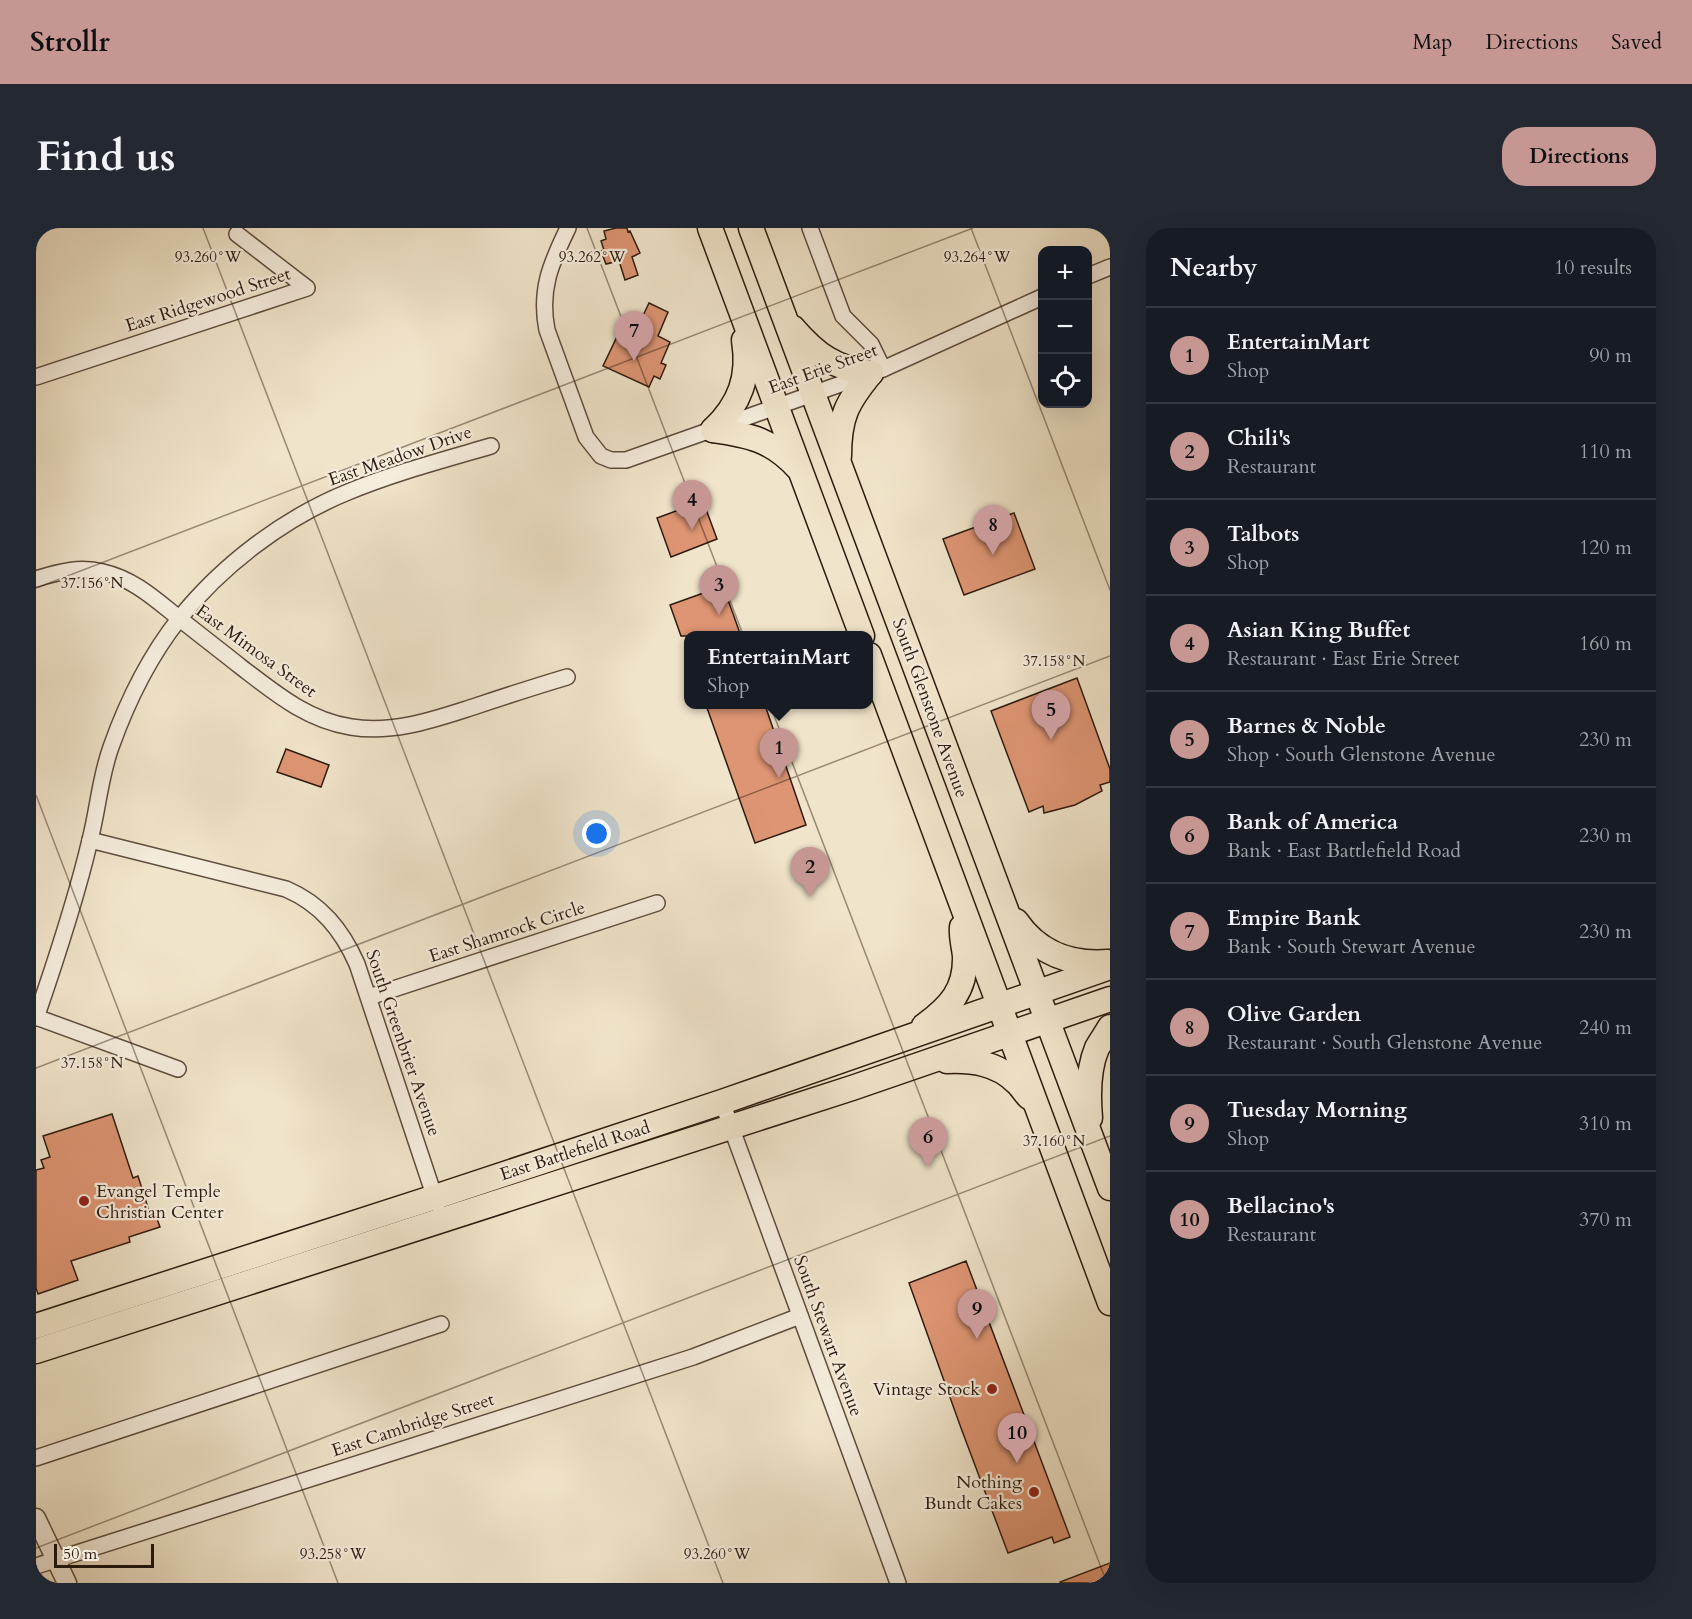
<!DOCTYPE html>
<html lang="en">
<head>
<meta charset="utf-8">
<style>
	:root { --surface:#171b24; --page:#242831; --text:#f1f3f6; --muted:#9ea1a6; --line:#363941; --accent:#c59692 }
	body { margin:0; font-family:Cardo,serif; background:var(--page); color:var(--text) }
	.controls { position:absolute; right:18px; top:18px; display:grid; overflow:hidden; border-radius:12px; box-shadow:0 6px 24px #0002 }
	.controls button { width:54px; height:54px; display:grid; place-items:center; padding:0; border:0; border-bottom:2px solid var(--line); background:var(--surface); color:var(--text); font:30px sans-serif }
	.scale { position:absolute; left:18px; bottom:15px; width:100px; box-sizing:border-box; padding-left:6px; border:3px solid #2d1a0e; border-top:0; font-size:16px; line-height:21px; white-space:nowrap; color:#2d1a0e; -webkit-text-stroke:4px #f5eddd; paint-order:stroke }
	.you { position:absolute; left:561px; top:606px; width:21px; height:21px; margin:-15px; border:4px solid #fff; border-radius:50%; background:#1a73e8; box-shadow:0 0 0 9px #1a73e833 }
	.badge { display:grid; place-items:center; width:39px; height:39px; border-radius:50%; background:var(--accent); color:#111; font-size:20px; font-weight:700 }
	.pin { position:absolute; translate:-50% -50px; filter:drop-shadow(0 2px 3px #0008) }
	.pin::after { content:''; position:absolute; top:32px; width:21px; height:18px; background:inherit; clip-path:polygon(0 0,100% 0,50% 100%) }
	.popup { position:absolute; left:648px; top:403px; width:189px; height:78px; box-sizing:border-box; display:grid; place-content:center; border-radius:12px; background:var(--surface); filter:drop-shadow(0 2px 4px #0005); font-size:20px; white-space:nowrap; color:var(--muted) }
	.popup b { font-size:22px; color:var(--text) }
	.popup::after { content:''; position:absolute; left:50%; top:100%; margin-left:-12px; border:12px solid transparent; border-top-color:var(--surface) }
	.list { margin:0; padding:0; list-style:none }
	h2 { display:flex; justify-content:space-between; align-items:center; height:78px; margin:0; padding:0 24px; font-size:26px }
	h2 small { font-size:20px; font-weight:400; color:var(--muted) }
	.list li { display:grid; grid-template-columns:39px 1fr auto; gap:18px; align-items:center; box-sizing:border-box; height:96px; padding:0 24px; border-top:2px solid var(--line) }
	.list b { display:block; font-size:22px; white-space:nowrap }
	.list p { margin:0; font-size:20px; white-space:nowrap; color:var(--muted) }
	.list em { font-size:20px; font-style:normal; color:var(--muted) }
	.icon { flex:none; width:33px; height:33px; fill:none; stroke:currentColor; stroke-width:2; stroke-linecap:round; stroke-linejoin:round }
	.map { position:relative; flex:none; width:1074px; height:1355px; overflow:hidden; border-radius:24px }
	header { display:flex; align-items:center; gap:36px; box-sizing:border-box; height:84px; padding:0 30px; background:var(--accent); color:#111 }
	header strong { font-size:28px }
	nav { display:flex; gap:33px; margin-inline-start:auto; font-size:21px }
	.intro { display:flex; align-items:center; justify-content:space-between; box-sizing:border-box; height:144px; padding:0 36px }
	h1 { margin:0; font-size:42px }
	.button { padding:15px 27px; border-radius:24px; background:var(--accent); color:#111; font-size:21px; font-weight:700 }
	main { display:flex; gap:36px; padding:0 36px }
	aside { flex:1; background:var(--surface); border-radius:24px; box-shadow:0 6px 24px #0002 }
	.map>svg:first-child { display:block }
	.building { fill:#de9573; stroke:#2d1a0e; stroke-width:1.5 }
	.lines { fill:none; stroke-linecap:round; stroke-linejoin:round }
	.minor-casing { stroke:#5e4c3d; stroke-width:18 }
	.tertiary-casing { stroke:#5e4c3d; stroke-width:21 }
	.primary-casing { stroke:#2d1a0e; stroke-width:27 }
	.minor { stroke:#f5eddd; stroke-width:15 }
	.tertiary { stroke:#f5eddd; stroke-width:18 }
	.primary { stroke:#f0e4ca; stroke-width:24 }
	.ticks { fill:none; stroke:#2d1a0e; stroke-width:1.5; stroke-opacity:0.45 }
	.poi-dot { fill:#8f2418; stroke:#f5eddd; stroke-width:2 }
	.labels { text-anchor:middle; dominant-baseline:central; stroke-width:4.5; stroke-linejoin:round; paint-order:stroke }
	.street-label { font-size:18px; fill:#2d1a0e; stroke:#f5eddd }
	.poi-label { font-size:18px; fill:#2d1a0e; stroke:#f5eddd; text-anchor:end }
	.ticks-label { font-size:15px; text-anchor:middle; fill:#2d1a0e; stroke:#f5eddd; stroke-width:4.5; stroke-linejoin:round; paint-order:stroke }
</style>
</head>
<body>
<header>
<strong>Strollr</strong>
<nav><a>Map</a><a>Directions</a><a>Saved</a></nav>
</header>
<div class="intro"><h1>Find us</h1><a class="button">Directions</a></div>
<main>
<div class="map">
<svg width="1074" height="1355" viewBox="0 0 1074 1355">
	<rect width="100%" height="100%" fill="#f0e4ca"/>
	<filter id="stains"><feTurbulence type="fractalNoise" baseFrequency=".00333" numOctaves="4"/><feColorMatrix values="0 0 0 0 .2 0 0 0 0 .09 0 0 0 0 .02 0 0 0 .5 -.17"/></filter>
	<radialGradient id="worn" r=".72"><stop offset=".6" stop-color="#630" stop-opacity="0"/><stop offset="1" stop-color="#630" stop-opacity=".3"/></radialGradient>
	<g class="building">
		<polygon points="580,0 591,0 592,4 594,3 604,25 596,29 602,47 589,52 583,33 570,36 565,23 568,22 565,13 570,11 568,3"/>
		<polygon points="613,75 632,84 622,108 634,114 625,135 630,137 624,151 618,148 613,159 567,138 589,92 602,98"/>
		<polygon points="667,273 681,311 635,329 621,290"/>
		<polygon points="978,285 999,341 928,367 907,311"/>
		<polygon points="687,358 705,408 645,408 634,377"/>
		<polygon points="1041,450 1074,541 1074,554 1064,557 1066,563 1039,577 1008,585 1007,578 993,584 955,483"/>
		<polygon points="670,477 729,477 770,597 719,615"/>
		<polygon points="250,521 293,537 285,559 241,544"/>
		<polygon points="76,886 97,950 102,948 114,986 119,985 124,999 93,1009 94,1014 35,1033 42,1052 2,1066 0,1060 0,942 8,940 5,932 14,929 7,908"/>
		<polygon points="930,1033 1034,1309 1018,1315 1016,1309 972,1325 925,1200 873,1055"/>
		<polygon points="1074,1335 1074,1355 1024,1355 1024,1354"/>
	</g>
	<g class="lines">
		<defs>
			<g id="minor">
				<path d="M532,0C515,35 503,62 511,102L550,209L565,228L575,232H590L847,141L1006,69"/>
				<polyline points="774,0 807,88 835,116 847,141"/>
				<polyline points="1052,48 1074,39"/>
				<polyline points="0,149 271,60 201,6"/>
				<path d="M0,351C22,344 44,338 67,344C98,351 120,372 144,391C164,407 185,423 205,439C239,465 271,492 315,499C359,506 399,491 440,478C470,468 501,458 531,449"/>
				<path d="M54,612L250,661C285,676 306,702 321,736L401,976"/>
				<polyline points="333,769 621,675"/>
				<polyline points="0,789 142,841"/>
				<path d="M0,790C20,732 40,672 54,612C62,581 64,549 75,519C91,474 113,429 143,391C186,337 248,290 312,264C358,245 407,232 455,218"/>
				<polyline points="686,874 862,1355"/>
				<polyline points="0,1230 405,1096"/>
				<polyline points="0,1338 657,1129 764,1088"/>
			</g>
			<polyline id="tertiary" points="0,1290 31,1355"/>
			<g id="primary">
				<polyline points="674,0 826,408"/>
				<polyline points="715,0 1074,960"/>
				<path d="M757,100C780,127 800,141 835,145"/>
				<path d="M677,202C704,176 714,149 708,112"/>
				<path d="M677,202C714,207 736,212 762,240"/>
				<path d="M803,228C803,189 811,174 835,145"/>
				<polyline points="833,427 1074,1075"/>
				<path d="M980,693C1002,725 1033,737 1072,734"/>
				<path d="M888,798C914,779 930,762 929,728C928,718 925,709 926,699"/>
				<path d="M911,833C936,832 961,835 980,854C985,858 988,864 993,869"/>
				<path d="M1054,890C1052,867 1052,841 1061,820C1065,813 1070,806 1074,799"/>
				<polyline points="0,1098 399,969 686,874 1074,739"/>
				<polyline points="0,1123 816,860 1074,771"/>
			</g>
		</defs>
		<use href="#minor" class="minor-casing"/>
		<use href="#tertiary" class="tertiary-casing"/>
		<use href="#primary" class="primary-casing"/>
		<use href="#minor" class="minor"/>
		<use href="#tertiary" class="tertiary"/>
		<use href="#primary" class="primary"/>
	</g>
	<path class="ticks" d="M167,0L687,1355M551,0L1071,1355M935,0L1074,362M0,360L937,0M0,567L302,1355M0,840L1074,428M0,1320L1074,908"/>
	<g class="poi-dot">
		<circle cx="48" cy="973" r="6"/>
		<circle cx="956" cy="1161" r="6"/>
		<circle cx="998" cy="1264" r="6"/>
	</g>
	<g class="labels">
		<g class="street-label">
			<text transform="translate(172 72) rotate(-18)">East Ridgewood Street</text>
			<text transform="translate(787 141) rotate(-20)">East Erie Street</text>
			<text transform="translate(364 228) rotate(-19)">East Meadow Drive</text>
			<text transform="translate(220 423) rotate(36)">East Mimosa Street</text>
			<text transform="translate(894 480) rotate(70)">South Glenstone Avenue</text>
			<text transform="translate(471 704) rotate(-18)">East Shamrock Circle</text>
			<text transform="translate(367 815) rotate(71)">South Greenbrier Avenue</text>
			<text transform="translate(539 923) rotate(-18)">East Battlefield Road</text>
			<text transform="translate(792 1108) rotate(70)">South Stewart Avenue</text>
			<text transform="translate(377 1197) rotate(-18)">East Cambridge Street</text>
		</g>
		<g class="poi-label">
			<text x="60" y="963" text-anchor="start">Evangel Temple<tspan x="60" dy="21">Christian Center</tspan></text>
			<text x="944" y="1161">Vintage Stock</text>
			<text x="986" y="1254">Nothing<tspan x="986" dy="21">Bundt Cakes</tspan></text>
		</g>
	</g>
	<g class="ticks-label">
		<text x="172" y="34">93.260°W</text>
		<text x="556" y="34">93.262°W</text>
		<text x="941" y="34">93.264°W</text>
		<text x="56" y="360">37.156°N</text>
		<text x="1018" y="438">37.158°N</text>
		<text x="56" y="840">37.158°N</text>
		<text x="1018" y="918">37.160°N</text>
		<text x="297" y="1331">93.258°W</text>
		<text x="681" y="1331">93.260°W</text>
	</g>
	<rect width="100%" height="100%" filter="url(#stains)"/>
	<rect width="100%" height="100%" fill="url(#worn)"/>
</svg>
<div class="controls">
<button>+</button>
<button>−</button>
<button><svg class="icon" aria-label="locate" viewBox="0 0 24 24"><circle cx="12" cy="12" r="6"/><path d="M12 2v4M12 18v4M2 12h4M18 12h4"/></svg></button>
</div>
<div class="scale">50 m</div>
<div class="you"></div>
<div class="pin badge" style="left:743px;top:550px">1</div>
<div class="popup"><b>EntertainMart</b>Shop</div>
<div class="pin badge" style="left:774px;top:669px">2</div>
<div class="pin badge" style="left:683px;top:387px">3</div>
<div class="pin badge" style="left:656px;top:302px">4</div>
<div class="pin badge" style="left:1015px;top:512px">5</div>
<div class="pin badge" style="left:892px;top:939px">6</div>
<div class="pin badge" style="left:598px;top:133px">7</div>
<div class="pin badge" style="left:957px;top:327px">8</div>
<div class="pin badge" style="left:941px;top:1111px">9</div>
<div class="pin badge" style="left:981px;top:1235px">10</div>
</div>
<aside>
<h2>Nearby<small>10 results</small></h2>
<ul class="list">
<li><span class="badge">1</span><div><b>EntertainMart</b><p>Shop</p></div><em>90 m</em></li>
<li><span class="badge">2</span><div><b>Chili's</b><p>Restaurant</p></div><em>110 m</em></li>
<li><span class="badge">3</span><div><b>Talbots</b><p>Shop</p></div><em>120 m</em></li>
<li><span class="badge">4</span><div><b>Asian King Buffet</b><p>Restaurant · East Erie Street</p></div><em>160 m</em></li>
<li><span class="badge">5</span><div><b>Barnes &amp; Noble</b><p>Shop · South Glenstone Avenue</p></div><em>230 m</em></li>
<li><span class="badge">6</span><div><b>Bank of America</b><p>Bank · East Battlefield Road</p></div><em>230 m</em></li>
<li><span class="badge">7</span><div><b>Empire Bank</b><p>Bank · South Stewart Avenue</p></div><em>230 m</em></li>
<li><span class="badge">8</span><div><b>Olive Garden</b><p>Restaurant · South Glenstone Avenue</p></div><em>240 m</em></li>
<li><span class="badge">9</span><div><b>Tuesday Morning</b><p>Shop</p></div><em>310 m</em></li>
<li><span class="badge">10</span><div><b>Bellacino's</b><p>Restaurant</p></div><em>370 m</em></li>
</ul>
</aside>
</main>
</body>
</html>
